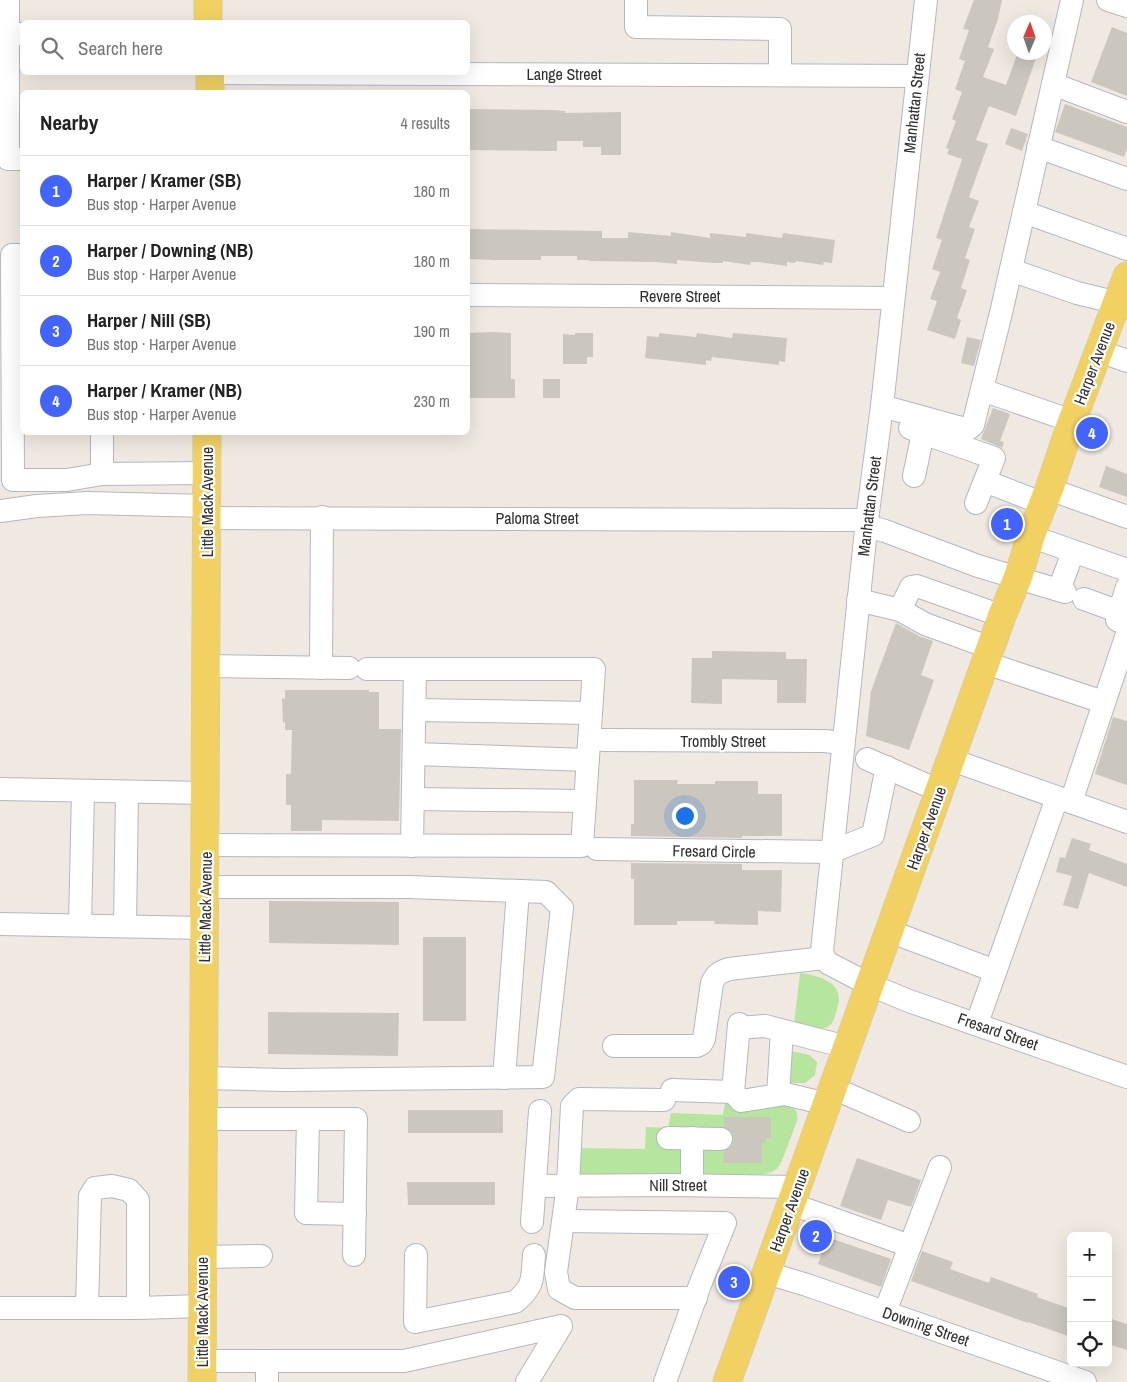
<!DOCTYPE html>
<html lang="en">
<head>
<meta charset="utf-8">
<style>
	:root { --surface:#fff; --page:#f2f2f2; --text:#222; --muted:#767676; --line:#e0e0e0; --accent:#4264fb }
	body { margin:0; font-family:"Archivo Narrow",sans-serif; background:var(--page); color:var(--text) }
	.controls { position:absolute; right:15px; bottom:15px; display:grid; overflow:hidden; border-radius:8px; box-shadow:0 5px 20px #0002 }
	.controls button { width:45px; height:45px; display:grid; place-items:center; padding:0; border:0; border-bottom:1px solid var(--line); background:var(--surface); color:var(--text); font:25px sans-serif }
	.compass { position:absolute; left:1007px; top:15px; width:45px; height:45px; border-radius:50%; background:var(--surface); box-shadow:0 5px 20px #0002; rotate:2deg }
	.you { position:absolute; left:684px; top:815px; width:18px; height:18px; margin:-12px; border:4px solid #fff; border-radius:50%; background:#1a73e8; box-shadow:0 0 0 8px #1a73e833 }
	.badge { display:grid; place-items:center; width:32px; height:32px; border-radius:50%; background:var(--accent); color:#fff; font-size:16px; font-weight:700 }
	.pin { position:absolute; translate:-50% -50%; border:2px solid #fff; box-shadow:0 1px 5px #0006 }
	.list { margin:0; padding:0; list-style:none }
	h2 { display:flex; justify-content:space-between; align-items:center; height:65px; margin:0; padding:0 20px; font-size:21px }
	h2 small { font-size:16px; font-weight:400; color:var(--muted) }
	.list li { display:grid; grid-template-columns:32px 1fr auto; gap:15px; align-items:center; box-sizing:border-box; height:70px; padding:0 20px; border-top:1px solid var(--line) }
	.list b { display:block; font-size:19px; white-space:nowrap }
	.list p { margin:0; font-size:16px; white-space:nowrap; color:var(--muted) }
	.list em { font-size:16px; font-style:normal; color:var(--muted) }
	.icon { flex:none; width:28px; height:28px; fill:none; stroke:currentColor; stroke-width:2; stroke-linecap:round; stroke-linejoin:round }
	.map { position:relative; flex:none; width:1127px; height:1382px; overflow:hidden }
	.search { position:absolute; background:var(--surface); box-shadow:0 5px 20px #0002; left:20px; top:20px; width:450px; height:55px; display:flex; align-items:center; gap:12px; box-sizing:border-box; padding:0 18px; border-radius:8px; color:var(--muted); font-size:19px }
	.panel { position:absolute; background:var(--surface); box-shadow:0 5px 20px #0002; left:20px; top:90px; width:450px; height:345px; border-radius:8px }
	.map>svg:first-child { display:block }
	.green { fill:#b6e59e }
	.building { fill:#cbc7bf }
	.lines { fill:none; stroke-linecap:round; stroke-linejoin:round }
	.minor-casing { stroke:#b4b7c1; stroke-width:24 }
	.major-casing { stroke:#c9c9c9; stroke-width:29 }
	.minor { stroke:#fff; stroke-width:22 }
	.major { stroke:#f2d163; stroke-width:28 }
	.labels { text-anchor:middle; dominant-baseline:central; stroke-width:4.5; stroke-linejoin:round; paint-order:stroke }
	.street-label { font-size:16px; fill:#2e2e2e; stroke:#fff }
</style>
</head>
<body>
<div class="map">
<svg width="1127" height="1382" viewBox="0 0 1127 1382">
	<rect width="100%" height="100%" fill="#efe9e1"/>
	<g class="green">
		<path d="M800,973C821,976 846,983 837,1009C835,1015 834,1023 829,1026C819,1032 804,1027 794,1025Z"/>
		<polygon points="791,1051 809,1055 817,1062 815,1075 805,1083 788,1083"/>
		<path d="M725,1103C737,1103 785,1100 793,1107C797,1110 798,1116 797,1121L781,1163C775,1174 766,1174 754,1175L574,1174L575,1148L645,1149L646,1127L668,1128L671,1113L723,1115Z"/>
	</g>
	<g class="building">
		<polygon points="974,0 1002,0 998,19 988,47 994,49 983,77 1006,85 1018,52 1038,52 1016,116 989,106 976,140 988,144 969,197 979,201 969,227 975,229 965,258 970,260 961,288 967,290 957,318 961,320 955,339 927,330 937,301 930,299 940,272 932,269 942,240 936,238 962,159 947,154 949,149 946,148 956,121 952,119 962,92 955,89 965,61 959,59 969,30 963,29"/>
		<polygon points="1112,27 1127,33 1127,96 1091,82"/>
		<polygon points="1065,104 1127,127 1127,148 1124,157 1055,132"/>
		<polygon points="468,109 554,110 565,111 565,113 621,112 621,155 601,155 601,147 583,147 583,141 557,141 557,151 468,150"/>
		<polygon points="1011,128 1028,134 1022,151 1005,144"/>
		<polygon points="468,229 602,231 602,238 628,238 628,232 671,236 671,232 710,238 710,233 746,237 746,233 782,238 783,233 835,240 832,263 824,262 823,265 796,261 795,263 787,262 787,266 759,262 751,262 750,265 723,261 723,263 714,263 677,260 677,264 655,262 589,261 589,260 577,260 577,256 541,256 541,260 494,260 468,259"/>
		<polygon points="493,332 511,333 511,379 515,379 515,398 468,398 468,333"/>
		<polygon points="575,333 593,333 593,357 587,357 587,364 563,364 563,334 575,335"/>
		<polygon points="659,333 696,337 697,333 732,338 733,333 787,338 785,362 779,361 779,365 712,357 711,361 706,360 706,365 645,358 647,336 659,337"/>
		<polygon points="967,337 981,340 974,366 961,363"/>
		<rect x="543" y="379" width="17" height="19"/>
		<polygon points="993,408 1010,414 1000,441 1004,442 1002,448 981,439"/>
		<polygon points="1106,466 1127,474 1127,497 1099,487"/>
		<polygon points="896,623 919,636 933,641 921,675 934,680 909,750 866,736 871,691"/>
		<polygon points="712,651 786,652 786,659 807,659 806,703 777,703 777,680 722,679 722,704 691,703 692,658 712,658"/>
		<polygon points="285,690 369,690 369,692 379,692 379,729 401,729 399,821 322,820 322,831 291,831 291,805 286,805 286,774 291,774 292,730 285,730 285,722 283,723 282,698 285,699"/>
		<polygon points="1113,717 1127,721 1127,785 1095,774"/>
		<polygon points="634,780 678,780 677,784 715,784 715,781 758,781 758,794 782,794 782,836 742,836 742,838 631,836 631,824 634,824"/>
		<polygon points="1072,838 1091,844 1089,850 1127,864 1127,887 1089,873 1078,909 1063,905 1072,876 1056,872 1060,857 1065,858"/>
		<polygon points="631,863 742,864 742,870 782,870 781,912 758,911 758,925 714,924 715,921 677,921 677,925 634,925 634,879 631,879"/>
		<polygon points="269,901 399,902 399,945 269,943"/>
		<rect x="423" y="937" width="43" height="84"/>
		<polygon points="268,1012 399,1013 398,1056 268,1054"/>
		<rect x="408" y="1110" width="95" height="23"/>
		<polygon points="724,1117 771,1117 771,1138 766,1138 766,1143 762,1143 762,1163 723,1163 724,1152 732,1146 734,1139 732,1132 724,1127"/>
		<polygon points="857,1158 921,1180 911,1207 888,1200 881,1220 840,1206"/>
		<polygon points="407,1182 495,1182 495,1205 408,1205"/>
		<polygon points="827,1237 891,1259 881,1287 818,1264"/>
		<polygon points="922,1251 953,1262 950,1269 989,1283 991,1277 1038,1294 1037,1297 1071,1309 1071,1337 1028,1322 1028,1323 911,1281"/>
		<polygon points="1108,1318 1127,1324 1127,1350 1108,1344"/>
	</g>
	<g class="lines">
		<defs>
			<g id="minor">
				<polyline points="8,0 8,34 22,34"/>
				<polyline points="636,0 636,27 780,29 780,75"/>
				<polyline points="926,0 882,406 867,520 822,951 824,958 828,963 870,985 909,1001 1127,1077"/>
				<polyline points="1108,0 1127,6"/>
				<polyline points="8,34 8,159 22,159"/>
				<polyline points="210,73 917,76"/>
				<polyline points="1053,84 1127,112"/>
				<polyline points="1038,147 1127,179"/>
				<polyline points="1024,212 1127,249"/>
				<polyline points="22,255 12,255 13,480 67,480 102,474 207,473"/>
				<polyline points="1011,270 1077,293 1127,305"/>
				<polyline points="468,295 893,298"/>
				<polyline points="1099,351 1127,361"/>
				<polyline points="982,390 1072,421"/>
				<polyline points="882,406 958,427 968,429 973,425 1001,313 1072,0"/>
				<polyline points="910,428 923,433 914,476"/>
				<polyline points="923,433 994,458 976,503"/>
				<polyline points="102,474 102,432"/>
				<polyline points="985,481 1044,504"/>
				<polyline points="1049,489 1127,517"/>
				<polyline points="0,511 37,506 87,503 207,506"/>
				<polyline points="207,518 867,520"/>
				<polyline points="866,526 885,531 978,566 1065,592"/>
				<polyline points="1030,536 1127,570"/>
				<polyline points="1127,587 1117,620 1127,624"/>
				<polyline points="1059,590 1073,552"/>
				<polyline points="1084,599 1120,612"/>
				<polyline points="858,600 900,610"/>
				<polyline points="991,648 925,624 900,610 911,587 917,586 1002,616"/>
				<polyline points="986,663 1103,702"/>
				<polyline points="206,666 349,668"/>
				<polyline points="321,668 322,517"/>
				<polyline points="415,710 591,713"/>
				<polyline points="603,740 824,741 843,743"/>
				<polyline points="414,754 588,760"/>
				<polyline points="867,759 940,791"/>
				<polyline points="952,760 1127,822"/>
				<polyline points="0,789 205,793"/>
				<polyline points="413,799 585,801"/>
				<polyline points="1071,802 1127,634"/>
				<polyline points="205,845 582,846 594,669 367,669"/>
				<polyline points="412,846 415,669"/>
				<polyline points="597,849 831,852 873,835 887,767"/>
				<polyline points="0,924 204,928"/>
				<polyline points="80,925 83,791"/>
				<polyline points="125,926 127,792"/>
				<polyline points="889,931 995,971"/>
				<polyline points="977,1023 1057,798"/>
				<polyline points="739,1024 733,1092 741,1101 785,1094 827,1104"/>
				<polyline points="739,1028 765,1026 847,1047"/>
				<path d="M614,1046H697L701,1044L704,1039L712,983C716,974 720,972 729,969L824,958"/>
				<polyline points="204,1078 285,1080 543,1077 562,908 546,892 409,887 205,887"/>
				<polyline points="504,1078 518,891"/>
				<polyline points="833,1088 909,1121"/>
				<polyline points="672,1090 733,1092"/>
				<polyline points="778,1095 782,1031"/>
				<polyline points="664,1100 579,1099 572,1106 568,1185 556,1272 559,1289 575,1298 696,1298"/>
				<polyline points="203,1119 356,1119 354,1255"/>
				<polyline points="308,1119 306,1213 355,1214"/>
				<polyline points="668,1138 721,1139"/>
				<polyline points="692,1138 692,1185"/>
				<polyline points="535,1186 673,1185 797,1187"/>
				<polyline points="791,1204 910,1246"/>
				<polyline points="564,1221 725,1223 700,1285 665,1382"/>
				<polyline points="532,1222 540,1111"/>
				<path d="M416,1255L415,1322L515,1302C535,1286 532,1278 534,1255"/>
				<polyline points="202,1257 261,1256"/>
				<polyline points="767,1273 807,1285 1085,1382"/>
				<polyline points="0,1308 138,1308 202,1306"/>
				<polyline points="87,1308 90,1196 95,1188 112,1186 129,1190 138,1200 138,1308"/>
				<polyline points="885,1312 940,1167"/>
				<polyline points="202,1361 404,1361 561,1326 527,1382"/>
				<polyline points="267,1361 267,1382"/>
			</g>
			<g id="major">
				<polyline points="208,0 208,22"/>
				<polyline points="210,92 210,72"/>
				<polyline points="202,1382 207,432"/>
				<polyline points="727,1382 1002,616 1018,577 1032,532 1049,489 1070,427 1127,276"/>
			</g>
		</defs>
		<use href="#minor" class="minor-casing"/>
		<use href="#major" class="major-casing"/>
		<use href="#minor" class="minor"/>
		<use href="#major" class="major"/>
	</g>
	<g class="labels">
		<g class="street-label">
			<text x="564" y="74">Lange Street</text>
			<text transform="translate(914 103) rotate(-84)">Manhattan Street</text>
			<text x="680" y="296">Revere Street</text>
			<text transform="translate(1094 363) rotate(-69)">Harper Avenue</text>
			<text transform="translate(207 502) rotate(-90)">Little Mack Avenue</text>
			<text transform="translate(869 506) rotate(-83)">Manhattan Street</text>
			<text x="537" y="518">Paloma Street</text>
			<text x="723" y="741">Trombly Street</text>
			<text transform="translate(926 828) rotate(-70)">Harper Avenue</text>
			<text transform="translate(714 851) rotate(1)">Fresard Circle</text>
			<text transform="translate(205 907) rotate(-89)">Little Mack Avenue</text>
			<text transform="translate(998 1031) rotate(19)">Fresard Street</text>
			<text x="678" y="1185">Nill Street</text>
			<text transform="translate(789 1210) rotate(-70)">Harper Avenue</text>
			<text transform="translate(202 1312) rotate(-90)">Little Mack Avenue</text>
			<text transform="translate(926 1326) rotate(19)">Downing Street</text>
		</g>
	</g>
</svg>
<div class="controls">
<button>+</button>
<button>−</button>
<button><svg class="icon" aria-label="locate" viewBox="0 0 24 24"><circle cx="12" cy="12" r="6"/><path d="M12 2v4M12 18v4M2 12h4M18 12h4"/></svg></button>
</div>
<svg class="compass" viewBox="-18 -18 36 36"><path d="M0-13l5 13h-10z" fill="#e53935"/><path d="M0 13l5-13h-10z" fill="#767676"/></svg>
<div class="you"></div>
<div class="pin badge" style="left:1007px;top:524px">1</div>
<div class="pin badge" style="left:816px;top:1236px">2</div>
<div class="pin badge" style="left:734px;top:1282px">3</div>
<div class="pin badge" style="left:1092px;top:433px">4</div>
<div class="search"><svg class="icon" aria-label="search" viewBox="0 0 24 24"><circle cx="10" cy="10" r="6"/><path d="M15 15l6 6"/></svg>Search here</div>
<section class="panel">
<h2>Nearby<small>4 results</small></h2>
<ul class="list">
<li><span class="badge">1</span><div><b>Harper / Kramer (SB)</b><p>Bus stop · Harper Avenue</p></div><em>180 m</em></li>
<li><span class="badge">2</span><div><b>Harper / Downing (NB)</b><p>Bus stop · Harper Avenue</p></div><em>180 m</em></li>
<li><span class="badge">3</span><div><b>Harper / Nill (SB)</b><p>Bus stop · Harper Avenue</p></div><em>190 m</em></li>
<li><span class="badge">4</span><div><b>Harper / Kramer (NB)</b><p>Bus stop · Harper Avenue</p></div><em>230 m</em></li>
</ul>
</section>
</div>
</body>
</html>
